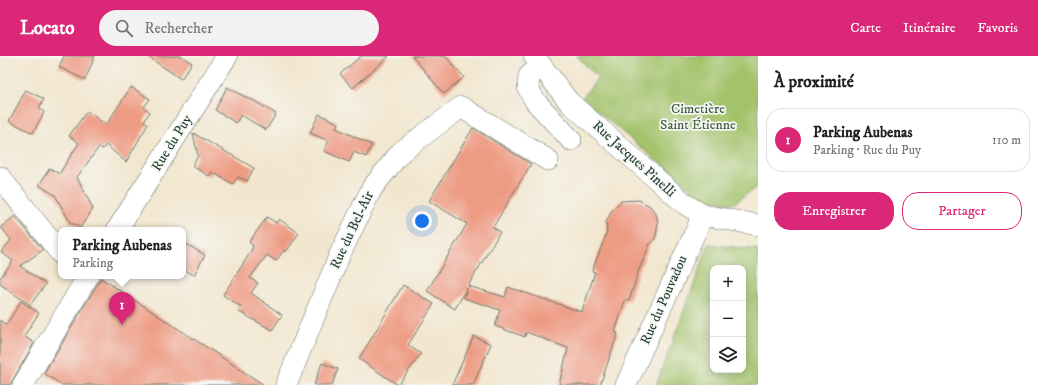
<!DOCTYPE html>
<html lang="fr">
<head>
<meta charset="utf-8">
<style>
	:root { --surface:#fff; --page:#f2f2f2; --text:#202124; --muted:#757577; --line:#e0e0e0; --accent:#db2777 }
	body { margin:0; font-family:"IM FELL DW Pica",serif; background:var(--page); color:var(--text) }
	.controls { position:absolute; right:12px; bottom:12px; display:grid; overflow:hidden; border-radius:8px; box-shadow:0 2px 10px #0003 }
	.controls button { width:36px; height:36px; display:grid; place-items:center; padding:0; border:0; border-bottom:1px solid var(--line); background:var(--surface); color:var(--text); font:20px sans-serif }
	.you { position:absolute; left:422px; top:165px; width:14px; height:14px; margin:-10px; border:3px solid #fff; border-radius:50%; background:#1a73e8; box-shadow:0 0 0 6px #1a73e833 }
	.badge { display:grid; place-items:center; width:26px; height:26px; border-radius:50%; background:var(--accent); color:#fff; font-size:13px; font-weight:700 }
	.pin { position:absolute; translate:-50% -33px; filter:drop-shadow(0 1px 2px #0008) }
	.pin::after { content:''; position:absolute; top:21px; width:14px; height:12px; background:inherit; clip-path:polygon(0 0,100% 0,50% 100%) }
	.popup { position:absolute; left:58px; top:171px; width:128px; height:52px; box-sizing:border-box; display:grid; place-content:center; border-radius:8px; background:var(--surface); filter:drop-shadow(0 1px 3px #0005); font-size:13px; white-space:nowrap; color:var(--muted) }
	.popup b { font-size:15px; color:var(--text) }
	.popup::after { content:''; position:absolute; left:50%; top:100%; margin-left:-8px; border:8px solid transparent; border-top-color:var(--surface) }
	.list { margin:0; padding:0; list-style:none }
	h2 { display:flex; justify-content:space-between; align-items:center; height:52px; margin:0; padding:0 16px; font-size:17px }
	h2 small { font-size:13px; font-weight:400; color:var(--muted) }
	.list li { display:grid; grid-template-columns:26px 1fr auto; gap:12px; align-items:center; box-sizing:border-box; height:64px; margin:0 8px 8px; padding:0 8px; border:1px solid var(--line); border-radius:16px }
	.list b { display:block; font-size:15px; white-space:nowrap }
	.list p { margin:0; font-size:13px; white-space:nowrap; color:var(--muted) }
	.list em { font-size:13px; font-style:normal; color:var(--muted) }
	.actions { display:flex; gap:8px; padding:12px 16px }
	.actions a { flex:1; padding:9px 0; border:1px solid var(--accent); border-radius:16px; text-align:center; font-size:14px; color:var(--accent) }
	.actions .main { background:var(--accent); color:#fff }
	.icon { flex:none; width:22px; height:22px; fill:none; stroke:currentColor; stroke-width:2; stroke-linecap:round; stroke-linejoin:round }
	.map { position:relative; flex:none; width:758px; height:329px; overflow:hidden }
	header { display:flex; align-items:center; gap:24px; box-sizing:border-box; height:56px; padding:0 20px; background:var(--accent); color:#fff }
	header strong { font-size:19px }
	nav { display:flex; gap:22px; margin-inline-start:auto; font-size:14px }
	.search { width:280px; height:36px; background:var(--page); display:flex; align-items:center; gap:10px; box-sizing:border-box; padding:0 14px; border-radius:22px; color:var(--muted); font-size:15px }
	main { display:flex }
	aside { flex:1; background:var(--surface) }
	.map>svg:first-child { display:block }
	.green { fill:#a3c26a; stroke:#61804f; fill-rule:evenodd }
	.building { fill:#ee9b84 }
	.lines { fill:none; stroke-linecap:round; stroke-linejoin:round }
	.minor-casing { stroke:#69786a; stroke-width:22 }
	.minor { stroke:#fff; stroke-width:21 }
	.labels { text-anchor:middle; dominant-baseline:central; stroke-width:3.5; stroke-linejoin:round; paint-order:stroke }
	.park-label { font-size:14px; fill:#405e42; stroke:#f6f6f2 }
	.street-label { font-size:14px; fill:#1f3d34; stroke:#f6f6f2 }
</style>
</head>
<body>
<header>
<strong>Locato</strong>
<div class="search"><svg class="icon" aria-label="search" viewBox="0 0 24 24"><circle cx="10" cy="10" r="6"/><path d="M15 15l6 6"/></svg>Rechercher</div>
<nav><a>Carte</a><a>Itinéraire</a><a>Favoris</a></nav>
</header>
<main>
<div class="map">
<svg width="758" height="329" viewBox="0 0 758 329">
	<rect width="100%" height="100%" fill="#f6f6f2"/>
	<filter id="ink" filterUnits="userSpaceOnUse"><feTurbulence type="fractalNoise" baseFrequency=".025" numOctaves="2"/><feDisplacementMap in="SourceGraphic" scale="8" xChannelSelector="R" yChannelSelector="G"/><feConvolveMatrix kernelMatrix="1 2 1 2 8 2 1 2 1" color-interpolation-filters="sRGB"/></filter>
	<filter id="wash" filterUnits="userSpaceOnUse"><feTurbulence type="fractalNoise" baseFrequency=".012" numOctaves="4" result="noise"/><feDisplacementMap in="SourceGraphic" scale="16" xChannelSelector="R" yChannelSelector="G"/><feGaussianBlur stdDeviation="0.9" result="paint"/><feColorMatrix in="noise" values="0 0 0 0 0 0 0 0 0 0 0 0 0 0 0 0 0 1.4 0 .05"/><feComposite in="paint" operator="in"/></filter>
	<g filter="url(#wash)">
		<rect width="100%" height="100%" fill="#f2e6ce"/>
		<g class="green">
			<polygon points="577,0 758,0 758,130 733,148 700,141 582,42 598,22"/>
			<path d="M709,188L758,194V329H656ZM713,212H743V314H713Z"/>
		</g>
		<g id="blocks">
			<g class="building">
				<polygon points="64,0 95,0 85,24 59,11"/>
				<polygon points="147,0 181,0 192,7 181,23"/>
				<polygon points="361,0 389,0 353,32 340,18"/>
				<polygon points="412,0 445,0 464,21 444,38"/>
				<polygon points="131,31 150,43 144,51 150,56 144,65 148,68 126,106 106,89 103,93 99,91 77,121 93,153 80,172 70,166 55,139 39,129 50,112 59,118 79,87 69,80 87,55 106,69"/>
				<polygon points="227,31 251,44 251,43 276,58 266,74 241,59 236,67 215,54"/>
				<polygon points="26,34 44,43 39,52 44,56 33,77 9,65"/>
				<polygon points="319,58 338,67 336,72 372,89 366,101 354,96 349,106 324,95 329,85 310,77"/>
				<polygon points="473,72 531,108 493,171 500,176 468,230 505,241 508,231 582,256 595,216 592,215 607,176 606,166 612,154 621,145 639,144 650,150 656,158 658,166 656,180 653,186 651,186 638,216 629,245 625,244 615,276 618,277 600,329 559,329 568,292 526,276 525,281 495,270 500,254 464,242 467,232 455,253 427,235 467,168 429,145"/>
				<polygon points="193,77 254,112 247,125 238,121 233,128 212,116 209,120 192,110 198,100"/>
				<polygon points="15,160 43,194 20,210 46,228 30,249 0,228 0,222 13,205 1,196 11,184 1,171"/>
				<polygon points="267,161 276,167 279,163 299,177 286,196 284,194 276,205 267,199 250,222 258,227 251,237 282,259 272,274 238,255 241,251 223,239 250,197 253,190 249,186"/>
				<polygon points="183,186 205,199 194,219 183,213"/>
				<polygon points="101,222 264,329 62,329 44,317"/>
				<polygon points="403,229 434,248 408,289 421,298 398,329 359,303"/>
				<polygon points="21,245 39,257 24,280 34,287 10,329 0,329 0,264 6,269"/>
				<polygon points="474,280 491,288 473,329 452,329"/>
				<polygon points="322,307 338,313 332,329 314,329"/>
			</g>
		</g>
	</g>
	<g filter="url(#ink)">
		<use href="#blocks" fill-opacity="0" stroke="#69786a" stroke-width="1"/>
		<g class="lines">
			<defs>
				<g id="minor">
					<polyline points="534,0 569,46 685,148 703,159 758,169"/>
					<polyline points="541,10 529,20 528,32 535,45 571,84"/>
					<polyline points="0,121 61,198"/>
					<polyline points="117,174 227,0"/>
					<polyline points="23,329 88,220"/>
					<polyline points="286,329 340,198 372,132 401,96 461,51 548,104"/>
					<polyline points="626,329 703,159"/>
				</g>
			</defs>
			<use href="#minor" class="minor-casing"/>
			<use href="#minor" class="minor"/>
		</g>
	</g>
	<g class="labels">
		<g class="park-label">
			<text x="698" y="53">Cimetière<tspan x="698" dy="16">Saint Étienne</tspan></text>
		</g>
		<g class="street-label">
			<text transform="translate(172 87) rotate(-58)">Rue du Puy</text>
			<text transform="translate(634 103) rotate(42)">Rue Jacques Pinelli</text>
			<text transform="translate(352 174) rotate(-65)">Rue du Bel-Air</text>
			<text transform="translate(664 244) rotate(-66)">Rue du Pouvadou</text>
		</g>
	</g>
</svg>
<div class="controls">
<button>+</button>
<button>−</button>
<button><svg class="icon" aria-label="layers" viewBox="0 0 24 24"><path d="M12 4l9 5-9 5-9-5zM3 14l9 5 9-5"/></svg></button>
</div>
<div class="you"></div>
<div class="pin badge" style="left:122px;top:269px">1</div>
<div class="popup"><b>Parking Aubenas</b>Parking</div>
</div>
<aside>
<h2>À proximité<small></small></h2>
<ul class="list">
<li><span class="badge">1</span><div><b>Parking Aubenas</b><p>Parking · Rue du Puy</p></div><em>110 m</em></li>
</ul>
<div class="actions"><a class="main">Enregistrer</a><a>Partager</a></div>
</aside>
</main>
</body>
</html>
